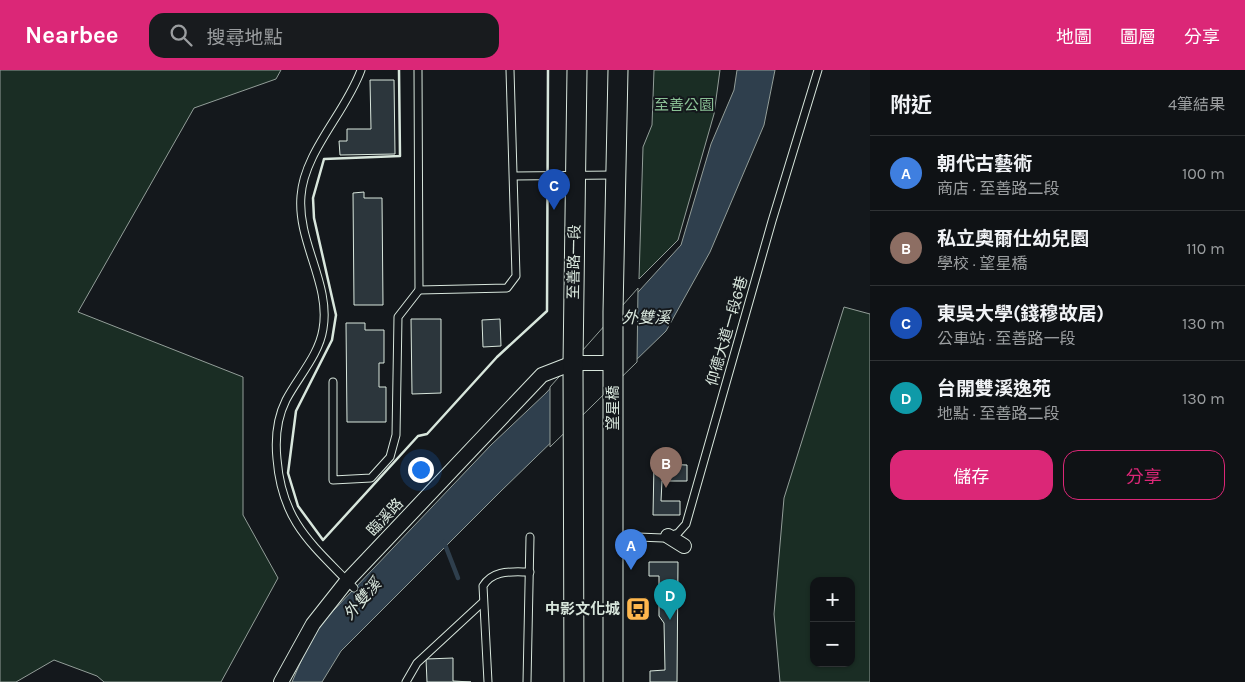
<!DOCTYPE html>
<html lang="zh-TW">
<head>
<meta charset="utf-8">
<style>
	:root { --surface:#0f1215; --page:#181b1e; --text:#f1f3f6; --muted:#9b9ea0; --line:#2f3234; --accent:#db2777 }
	body { margin:0; font-family:Karla,"Noto Sans TC",sans-serif; background:var(--page); color:var(--text) }
	.controls { position:absolute; right:15px; bottom:15px; display:grid; overflow:hidden; border-radius:10px; box-shadow:0 1px 4px #0004 }
	.controls button { width:45px; height:45px; display:grid; place-items:center; padding:0; border:0; border-bottom:1px solid var(--line); background:var(--surface); color:var(--text); font:25px sans-serif }
	.you { position:absolute; left:420px; top:399px; width:18px; height:18px; margin:-12px; border:4px solid #fff; border-radius:50%; background:#1a73e8; box-shadow:0 0 0 8px #1a73e833 }
	.badge { display:grid; place-items:center; width:32px; height:32px; border-radius:50%; background:var(--accent); color:#fff; font-size:16px; font-weight:700 }
	.pin { position:absolute; translate:-50% -41px; filter:drop-shadow(0 1px 2px #0008) }
	.pin::after { content:''; position:absolute; top:26px; width:18px; height:15px; background:inherit; clip-path:polygon(0 0,100% 0,50% 100%) }
	.list { margin:0; padding:0; list-style:none }
	h2 { display:flex; justify-content:space-between; align-items:center; height:65px; margin:0; padding:0 20px; font-size:21px }
	h2 small { font-size:16px; font-weight:400; color:var(--muted) }
	.list li { display:grid; grid-template-columns:32px 1fr auto; gap:15px; align-items:center; box-sizing:border-box; height:75px; padding:0 20px; border-top:1px solid var(--line) }
	.list b { display:block; font-size:19px; white-space:nowrap }
	.list p { margin:0; font-size:16px; white-space:nowrap; color:var(--muted) }
	.list em { font-size:16px; font-style:normal; color:var(--muted) }
	.actions { display:flex; gap:10px; padding:15px 20px }
	.actions a { flex:1; padding:11px 0; border:1px solid var(--accent); border-radius:15px; text-align:center; font-size:18px; color:var(--accent) }
	.actions .main { background:var(--accent); color:#fff }
	.icon { flex:none; width:28px; height:28px; fill:none; stroke:currentColor; stroke-width:2; stroke-linecap:round; stroke-linejoin:round }
	.map { position:relative; flex:none; width:870px; height:612px; overflow:hidden }
	header { display:flex; align-items:center; gap:30px; box-sizing:border-box; height:70px; padding:0 25px; background:var(--accent); color:#fff }
	header strong { font-size:24px }
	nav { display:flex; gap:28px; margin-inline-start:auto; font-size:18px }
	.search { width:350px; height:45px; background:var(--page); display:flex; align-items:center; gap:12px; box-sizing:border-box; padding:0 18px; border-radius:15px; color:var(--muted); font-size:19px }
	main { display:flex }
	aside { flex:1; background:var(--surface) }
	.map>svg:first-child { display:block }
	.green { fill:#1a2d24; stroke:#939e99; fill-rule:evenodd }
	.water { fill:#2f3f4d; stroke:#939e99 }
	.pier { fill:#14181c; stroke:#939e99 }
	.lines { fill:none; stroke-linecap:round; stroke-linejoin:round }
	.stream { stroke:#2f3f4d; stroke-width:4.5 }
	.building { fill:#2c363c; stroke:#d8e6dc }
	.lane-casing { stroke:#d8e6dc; stroke-width:9 }
	.street-casing { stroke:#d8e6dc; stroke-width:16 }
	.secondary-casing { stroke:#d8e6dc; stroke-width:21 }
	.lane { stroke:#14181c; stroke-width:7 }
	.street { stroke:#14181c; stroke-width:14 }
	.secondary { stroke:#14181c; stroke-width:19 }
	.wall { stroke:#d8e6dc; stroke-width:2.5 }
	.labels { text-anchor:middle; dominant-baseline:central; stroke-width:4; stroke-linejoin:round; paint-order:stroke }
	.park-label { font-size:15px; fill:#8ac095; stroke:#14181c }
	.street-label { font-size:15px; fill:#d8e6dc; stroke:#14181c }
	.poi-label { font-size:15px; font-weight:bold; fill:#d8e6dc; stroke:#14181c; text-anchor:end }
	.water-label { font-size:16px; font-style:italic; fill:#d8e6dc; stroke:#14181c }
</style>
</head>
<body>
<header>
<strong>Nearbee</strong>
<div class="search"><svg class="icon" aria-label="search" viewBox="0 0 24 24"><circle cx="10" cy="10" r="6"/><path d="M15 15l6 6"/></svg>搜尋地點</div>
<nav><a>地圖</a><a>圖層</a><a>分享</a></nav>
</header>
<main>
<div class="map">
<svg width="870" height="612" viewBox="0 0 870 612">
	<rect width="100%" height="100%" fill="#14181c"/>
	<g class="green">
		<polygon points="0,0 281,0 276,9 194,38 78,242 243,307 243,445 278,508 221,612 104,612 97,606 54,590 16,612 0,612"/>
		<polygon points="654,0 720,0 714,44 678,170 639,209 643,77 652,55"/>
		<path d="M844,237L870,244V612H780L774,544L784,428ZM814,511H851V593H814Z"/>
	</g>
	<polygon class="water" points="737,0 775,0 764,55 710,182 666,261 501,421 341,581 322,612 292,612 314,561 491,375 546,323 681,175 711,74 734,20"/>
	<polygon class="pier" points="638,218 637,292 550,377 550,317"/>
	<g class="lines">
		<polyline class="stream" points="444,472 458,508"/>
	</g>
	<g class="building">
		<polygon points="370,10 394,10 395,84 340,85 339,71 347,71 347,59 371,59"/>
		<polygon points="364,122 364,128 382,128 383,235 354,235 353,123"/>
		<polygon points="411,249 441,249 441,323 412,324"/>
		<polygon points="500,249 501,276 483,277 482,250"/>
		<polygon points="346,253 365,253 365,260 384,260 384,293 379,293 379,317 386,317 386,352 347,352"/>
		<polygon points="654,394 687,395 687,411 662,411 661,431 680,431 680,445 653,445"/>
		<polygon points="649,492 678,492 677,612 650,612 650,601 665,600 664,553 659,546 659,506 649,506"/>
		<polygon points="453,588 453,611 471,612 427,612 426,589"/>
	</g>
	<g class="lines">
		<defs>
			<g id="lane">
				<polyline points="514,106 614,105"/>
				<polyline points="419,220 507,218 516,206 510,0"/>
				<polyline points="333,312 333,410 371,408 390,387 396,365 398,247 419,220 418,0"/>
				<polyline points="613,466 663,468 678,463 686,454 772,151 818,0"/>
				<path d="M354,518C313,475 282,453 277,389C275,369 277,348 286,330C298,307 319,285 323,259C331,214 297,172 301,126C304,82 346,42 361,0"/>
				<polyline points="406,612 417,593 483,532"/>
				<path d="M488,612L483,516C493,499 512,502 530,502"/>
				<polyline points="527,612 530,467"/>
			</g>
			<g id="street">
				<polyline points="668,466 684,476"/>
				<polyline points="281,612 313,554 347,511 542,305 573,293 613,293"/>
			</g>
			<g id="secondary">
				<polyline points="574,612 573,293 577,0"/>
				<polyline points="613,612 613,242 618,0"/>
			</g>
		</defs>
		<use href="#lane" class="lane-casing"/>
		<use href="#street" class="street-casing"/>
		<use href="#secondary" class="secondary-casing"/>
		<use href="#lane" class="lane"/>
		<use href="#street" class="street"/>
		<use href="#secondary" class="secondary"/>
		<polyline class="wall" points="399,0 400,86 324,89 313,128 314,148 336,245 332,270 296,341 288,403 298,436 323,470 418,366 427,364 497,287 547,241 548,0"/>
	</g>
	<defs>
		<symbol id="bus-square" viewBox="-11 -11 22 22"><rect x="-9" y="-9" width="18" height="18" rx="4" fill="#ffb74d" stroke="#14181c"/><path d="M-5-6H5V4H4V6H2V4H-2V6H-4V4H-5ZM-3.5-4V0h7V-4ZM-3.5 1.2v1.5H-2V1.2ZM2 1.2v1.5H3.5V1.2Z" fill="#111"/></symbol>
	</defs>
	<g fill-rule="evenodd">
		<use href="#bus-square" x="624" y="525" width="28" height="28"/>
	</g>
	<g class="labels">
		<g class="park-label">
			<text x="684" y="35">至善公園</text>
		</g>
		<g class="street-label">
			<text transform="translate(574 192) rotate(-89)">至善路一段</text>
			<text transform="translate(727 261) rotate(-74)">仰德大道一段6巷</text>
			<text transform="translate(613 338) rotate(-90)">望星橋</text>
			<text transform="translate(385 447) rotate(-47)">臨溪路</text>
		</g>
		<g class="poi-label">
			<text x="620" y="539">中影文化城</text>
		</g>
		<g class="water-label">
			<text x="646" y="247">外雙溪</text>
			<text transform="translate(362 529) rotate(-49)">外雙溪</text>
		</g>
	</g>
</svg>
<div class="controls">
<button>+</button>
<button>−</button>
</div>
<div class="you"></div>
<div class="pin badge" style="left:631px;top:500px;background:#3f7fe0">A</div>
<div class="pin badge" style="left:666px;top:418px;background:#8d6e63">B</div>
<div class="pin badge" style="left:554px;top:140px;background:#1a4fb4">C</div>
<div class="pin badge" style="left:670px;top:550px;background:#0f9aa8">D</div>
</div>
<aside>
<h2>附近<small>4筆結果</small></h2>
<ul class="list">
<li><span class="badge" style="background:#3f7fe0">A</span><div><b>朝代古藝術</b><p>商店 · 至善路二段</p></div><em>100 m</em></li>
<li><span class="badge" style="background:#8d6e63">B</span><div><b>私立奧爾仕幼兒園</b><p>學校 · 望星橋</p></div><em>110 m</em></li>
<li><span class="badge" style="background:#1a4fb4">C</span><div><b>東吳大學(錢穆故居)</b><p>公車站 · 至善路一段</p></div><em>130 m</em></li>
<li><span class="badge" style="background:#0f9aa8">D</span><div><b>台開雙溪逸苑</b><p>地點 · 至善路二段</p></div><em>130 m</em></li>
</ul>
<div class="actions"><a class="main">儲存</a><a>分享</a></div>
</aside>
</main>
</body>
</html>
